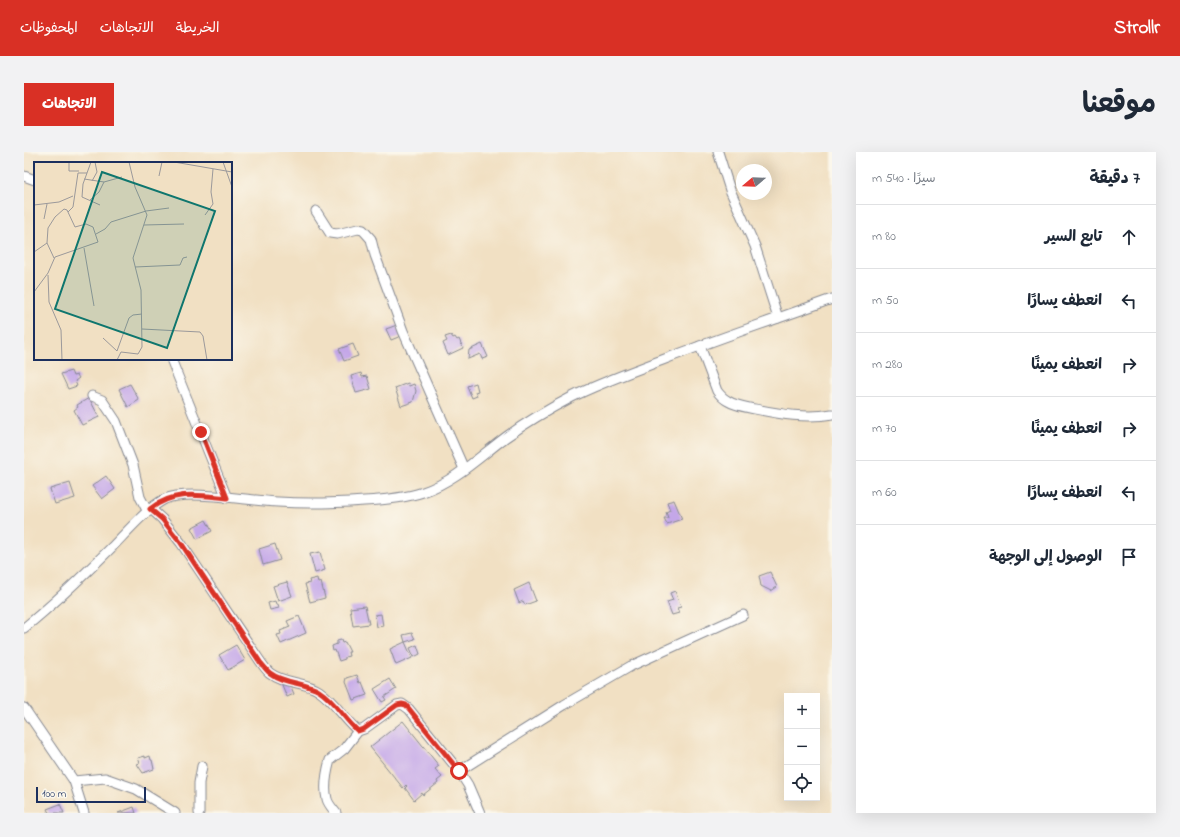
<!DOCTYPE html>
<html lang="ar">
<head>
<meta charset="utf-8">
<style>
	:root { --surface:#fff; --page:#f2f2f3; --text:#1f2937; --muted:#747a83; --line:#e0e1e3; --accent:#d93025 }
	body { margin:0; font-family:"Indie Flower","Playpen Sans Arabic",sans-serif; background:var(--page); color:var(--text); direction:rtl }
	.controls { position:absolute; right:12px; bottom:12px; display:grid; overflow:hidden; border-radius:0px; box-shadow:0 4px 16px #0002 }
	.controls button { width:36px; height:36px; display:grid; place-items:center; padding:0; border:0; border-bottom:1px solid var(--line); background:var(--surface); color:var(--text); font:20px sans-serif }
	.compass { position:absolute; left:712px; top:12px; width:36px; height:36px; border-radius:50%; background:var(--surface); box-shadow:0 4px 16px #0002; rotate:251deg }
	.scale { position:absolute; left:12px; bottom:10px; width:110px; box-sizing:border-box; padding-left:4px; border:2px solid #1b2f5e; border-top:0; font-size:11px; line-height:14px; white-space:nowrap; color:#1b2f5e; -webkit-text-stroke:3px #fbf7ec; paint-order:stroke }
	.stop { position:absolute; width:12px; height:12px; margin:-9px; border:3px solid #d93025; border-radius:50%; background:#fff }
	.stop.end { background:#d93025; border-color:#fff; box-shadow:0 1px 4px #0008 }
	.list { margin:0; padding:0; list-style:none }
	h2 { display:flex; justify-content:space-between; align-items:center; height:52px; margin:0; padding:0 16px; font-size:17px }
	h2 small { font-size:13px; font-weight:400; color:var(--muted) }
	.list li { display:grid; grid-template-columns:26px 1fr auto; gap:12px; align-items:center; box-sizing:border-box; height:64px; padding:0 16px; border-top:1px solid var(--line) }
	.list b { display:block; font-size:15px; white-space:nowrap }
	.list em { font-size:13px; font-style:normal; color:var(--muted) }
	.icon { flex:none; width:22px; height:22px; fill:none; stroke:currentColor; stroke-width:2; stroke-linecap:round; stroke-linejoin:round }
	.map { position:relative; flex:none; width:808px; height:661px; overflow:hidden; direction:ltr; border-radius:0px }
	header { display:flex; align-items:center; gap:24px; box-sizing:border-box; height:56px; padding:0 20px; background:var(--accent); color:#fff }
	header strong { font-size:19px }
	nav { display:flex; gap:22px; margin-inline-start:auto; font-size:14px }
	.intro { display:flex; align-items:center; justify-content:space-between; box-sizing:border-box; height:96px; padding:0 24px }
	h1 { margin:0; font-size:28px }
	.button { padding:10px 18px; border-radius:0px; background:var(--accent); color:#fff; font-size:14px; font-weight:700 }
	main { display:flex; gap:24px; padding:0 24px }
	aside { flex:1; background:var(--surface); border-radius:0px; box-shadow:0 4px 16px #0002 }
	.map>svg:first-child { display:block }
	.building { fill:#c4a7e8 }
	.lines { fill:none; stroke-linecap:round; stroke-linejoin:round }
	.minor-casing { stroke:#868890; stroke-width:11 }
	.minor { stroke:#fff; stroke-width:9 }
	.route { stroke:#d93025; stroke-width:5 }
	.inset-road { fill:none; stroke:#9b999b; stroke-width:1 }
	.view { fill:#0f766e; fill-opacity:0.15; stroke:#0f766e; stroke-width:2 }
	.inset-edge { fill:none; stroke:#1b2f5e; stroke-width:2 }
</style>
</head>
<body>
<header>
<strong>Strollr</strong>
<nav><a>الخريطة</a><a>الاتجاهات</a><a>المحفوظات</a></nav>
</header>
<div class="intro"><h1>موقعنا</h1><a class="button">الاتجاهات</a></div>
<main>
<aside>
<h2>7 دقيقة<small>سيرًا · 540 m</small></h2>
<ul class="list">
<li><svg class="icon" aria-label="ahead" viewBox="0 0 24 24"><path d="M12 20V5M6 11l6-6 6 6"/></svg><div><b>تابع السير</b></div><em>80 m</em></li>
<li><svg class="icon" aria-label="left" viewBox="0 0 24 24"><path d="M17 20v-9H6M10 6l-5 5 5 5"/></svg><div><b>انعطف يسارًا</b></div><em>50 m</em></li>
<li><svg class="icon" aria-label="right" viewBox="0 0 24 24"><path d="M7 20v-9h11M14 6l5 5-5 5"/></svg><div><b>انعطف يمينًا</b></div><em>280 m</em></li>
<li><svg class="icon" aria-label="right" viewBox="0 0 24 24"><path d="M7 20v-9h11M14 6l5 5-5 5"/></svg><div><b>انعطف يمينًا</b></div><em>70 m</em></li>
<li><svg class="icon" aria-label="left" viewBox="0 0 24 24"><path d="M17 20v-9H6M10 6l-5 5 5 5"/></svg><div><b>انعطف يسارًا</b></div><em>60 m</em></li>
<li><svg class="icon" aria-label="arrive" viewBox="0 0 24 24"><path d="M6 21V4h12l-3 4 3 4H6"/></svg><div><b>الوصول إلى الوجهة</b></div></li>
</ul>
</aside>
<div class="map">
<svg width="808" height="661" viewBox="0 0 808 661">
	<rect width="100%" height="100%" fill="#fbf7ec"/>
	<filter id="ink" filterUnits="userSpaceOnUse"><feTurbulence type="fractalNoise" baseFrequency=".025" numOctaves="2"/><feDisplacementMap in="SourceGraphic" scale="8" xChannelSelector="R" yChannelSelector="G"/><feConvolveMatrix kernelMatrix="1 2 1 2 8 2 1 2 1" color-interpolation-filters="sRGB"/></filter>
	<filter id="wash" filterUnits="userSpaceOnUse"><feTurbulence type="fractalNoise" baseFrequency=".012" numOctaves="4" result="noise"/><feDisplacementMap in="SourceGraphic" scale="16" xChannelSelector="R" yChannelSelector="G"/><feGaussianBlur stdDeviation="0.9" result="paint"/><feColorMatrix in="noise" values="0 0 0 0 0 0 0 0 0 0 0 0 0 0 0 0 0 1.4 0 .05"/><feComposite in="paint" operator="in"/></filter>
	<g filter="url(#wash)">
		<rect width="100%" height="100%" fill="#f1e0c3"/>
		<g id="blocks">
			<g class="building">
				<polygon points="373,173 377,184 367,188 362,177"/>
				<polygon points="427,183 429,186 431,185 433,188 435,187 439,196 424,203 419,191 423,189 421,185"/>
				<polygon points="329,192 334,204 320,209 315,197"/>
				<polygon points="458,192 464,205 458,207 456,202 444,207 445,198"/>
				<polygon points="47,219 49,224 53,223 55,226 51,229 53,234 44,237 37,222"/>
				<polygon points="337,221 338,225 343,224 347,237 332,241 327,224"/>
				<polygon points="384,231 385,234 390,232 392,239 389,250 377,254 371,236"/>
				<polygon points="452,231 454,239 451,240 453,244 448,246 443,234"/>
				<polygon points="106,232 115,248 104,255 95,237"/>
				<polygon points="65,246 75,265 58,273 50,258 54,255 53,253"/>
				<polygon points="82,324 91,337 78,347 68,334"/>
				<polygon points="46,331 51,346 31,352 26,337"/>
				<polygon points="650,348 658,367 643,372 640,366 644,366 642,360 646,358 643,350"/>
				<polygon points="182,368 188,379 173,387 167,376"/>
				<polygon points="251,392 256,408 239,413 235,397"/>
				<polygon points="296,400 301,418 291,421 286,402"/>
				<polygon points="746,420 753,435 747,439 737,434 735,424"/>
				<polygon points="293,426 294,431 297,430 301,446 286,450 281,432 286,431 285,428"/>
				<polygon points="263,430 268,444 254,449 249,434"/>
				<polygon points="505,431 512,449 501,453 499,449 495,451 490,438"/>
				<polygon points="651,439 657,455 653,456 655,461 648,463 643,450 649,448 646,441"/>
				<polygon points="251,449 252,452 254,452 255,456 246,458 244,451"/>
				<polygon points="341,454 345,472 329,474 326,456"/>
				<polygon points="357,462 359,474 353,475 351,463"/>
				<polygon points="275,464 282,481 257,492 253,483 257,482 256,479 266,475 263,469"/>
				<polygon points="388,481 391,487 381,490 379,483"/>
				<polygon points="317,488 318,491 321,490 326,500 324,500 325,504 321,505 321,507 315,509 311,498 309,499 308,494 313,492 313,489"/>
				<polygon points="381,490 388,506 372,513 366,497"/>
				<polygon points="212,493 221,508 204,518 195,503"/>
				<polygon points="393,493 396,502 390,505 386,496"/>
				<polygon points="333,523 336,531 338,530 343,543 329,548 322,530 323,526"/>
				<polygon points="366,527 372,537 360,545 362,548 358,550 350,537"/>
				<polygon points="265,530 270,542 263,545 258,533"/>
				<polygon points="379,569 415,614 411,617 418,625 413,629 414,631 399,643 398,641 390,648 381,636 383,634 382,633 379,636 346,595"/>
				<polygon points="121,604 121,606 126,604 127,608 128,608 130,617 119,621 113,612 116,611 114,606"/>
				<polygon points="36,652 40,661 25,661 23,657"/>
				<polygon points="110,655 112,661 94,661"/>
			</g>
		</g>
	</g>
	<g filter="url(#ink)">
		<use href="#blocks" fill-opacity="0" stroke="#868890" stroke-width="1"/>
		<g class="lines">
			<defs>
				<g id="minor">
					<polyline points="694,0 706,38 731,94 754,166"/>
					<polyline points="0,24 11,28"/>
					<polyline points="292,59 306,81 313,82 334,77 339,78 347,87 351,103 379,179 440,317"/>
					<path d="M676,194L693,239C696,243 700,247 704,249C712,254 722,255 731,257C756,262 783,267 808,262"/>
					<polyline points="147,207 203,346"/>
					<polyline points="68,244 78,248 92,269 109,313 116,345 124,360"/>
					<path d="M127,357L138,367L157,391L236,509C239,513 242,518 246,521C260,532 281,529 295,539C311,550 320,567 334,579"/>
					<path d="M0,476C31,451 59,424 87,396C102,381 123,356 141,347C164,337 227,349 254,350C283,352 312,351 340,349C360,348 381,346 399,340C431,329 455,305 482,285C503,270 525,257 548,245C578,230 610,219 641,207C696,186 752,167 808,147"/>
					<polyline points="0,556 50,629 60,661"/>
					<polyline points="435,619 540,553 607,514 719,463"/>
					<polyline points="50,629 81,626 112,637 151,661"/>
					<polyline points="175,661 175,631 178,614"/>
					<path d="M312,661C309,657 304,652 303,647C300,636 303,619 306,608L320,597L334,579L340,577L373,553L378,552L385,557L435,619L444,633L456,661"/>
				</g>
			</defs>
			<use href="#minor" class="minor-casing"/>
			<use href="#minor" class="minor"/>
		</g>
	</g>
	<g class="lines" filter="url(#ink)">
		<path class="route" d="M177,280L203,346C174,343 151,338 126,357L138,367L157,391L236,510C239,513 242,518 246,521C260,532 281,530 295,539C311,549 320,567 334,579L340,577L373,553L378,552L382,553L435,619"/>
	</g>
	<g transform="translate(10 10)">
		<rect width="198" height="198" fill="#f1e0c3"/>
		<path class="inset-road" d="M35,0V9H45M57,0L49,22L48,35L66,43M140,0L198,10M189,0L198,25M125,14L128,0M50,17L70,20L88,15M58,19L63,10L61,0M56,38L65,30L70,20M0,43L25,40L39,34M112,49L135,46M34,50L39,45L44,11H53M171,53L179,42L177,30L179,7M10,57L13,42M110,63L150,62M62,72L71,67L77,60L112,49M50,86L60,144M0,90L13,81L20,96M101,105L146,103L149,96L153,95M14,113L15,140L27,168L28,198M0,130L14,111L21,95L64,80L59,65L52,62L41,65L33,48L30,47L21,55L14,66L13,81M108,167L166,170L169,174L173,198M69,176L83,189M83,189L95,156L99,153L108,152M83,198L87,190L104,192L108,185L107,128L99,96L113,53L101,25L95,0"/>
		<path class="view" d="M68,10L181,49L133,186L21,147Z"/>
		<rect width="198" height="198" class="inset-edge"/>
	</g>
</svg>
<div class="controls">
<button>+</button>
<button>−</button>
<button><svg class="icon" aria-label="locate" viewBox="0 0 24 24"><circle cx="12" cy="12" r="6"/><path d="M12 2v4M12 18v4M2 12h4M18 12h4"/></svg></button>
</div>
<svg class="compass" viewBox="-18 -18 36 36"><path d="M0-13l5 13h-10z" fill="#e53935"/><path d="M0 13l5-13h-10z" fill="#747a83"/></svg>
<div class="scale">100 m</div>
<div class="stop" style="left:435px;top:619px"></div>
<div class="stop end" style="left:177px;top:280px"></div>
</div>
</main>
</body>
</html>
